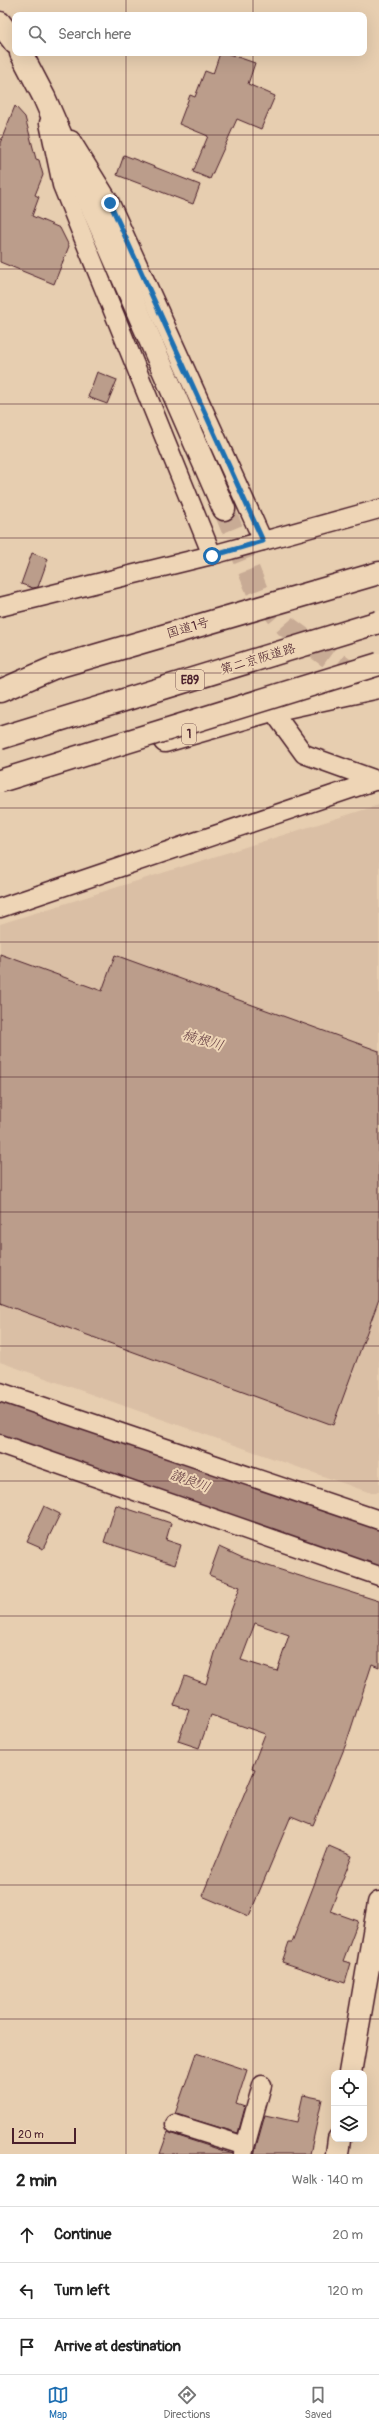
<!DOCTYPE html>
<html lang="en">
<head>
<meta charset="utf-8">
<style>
	:root { --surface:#fff; --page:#f2f2f2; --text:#222; --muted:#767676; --line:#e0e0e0; --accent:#1f6fb2 }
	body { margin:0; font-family:Pangolin,"Klee One",sans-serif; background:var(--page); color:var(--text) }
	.controls { position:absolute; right:12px; bottom:12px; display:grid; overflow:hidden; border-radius:8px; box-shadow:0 4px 16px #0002 }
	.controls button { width:36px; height:36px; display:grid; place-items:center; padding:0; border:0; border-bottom:1px solid var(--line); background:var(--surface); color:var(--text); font:20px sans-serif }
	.scale { position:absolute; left:12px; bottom:10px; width:64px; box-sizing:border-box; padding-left:4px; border:2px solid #4a1f2b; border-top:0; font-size:11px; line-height:14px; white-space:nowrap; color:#4a1f2b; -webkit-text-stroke:3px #eed5b6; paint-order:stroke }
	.stop { position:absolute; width:12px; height:12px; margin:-9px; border:3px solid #1f6fb2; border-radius:50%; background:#fff }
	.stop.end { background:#1f6fb2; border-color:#fff; box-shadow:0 1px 4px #0008 }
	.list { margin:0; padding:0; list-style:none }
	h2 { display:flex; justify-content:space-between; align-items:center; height:52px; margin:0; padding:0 16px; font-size:17px }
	h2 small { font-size:13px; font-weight:400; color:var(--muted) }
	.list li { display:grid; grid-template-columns:26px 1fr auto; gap:12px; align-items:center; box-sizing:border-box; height:56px; padding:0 16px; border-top:1px solid var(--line) }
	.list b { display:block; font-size:15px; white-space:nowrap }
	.list em { font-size:13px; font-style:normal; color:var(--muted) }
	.icon { flex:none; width:22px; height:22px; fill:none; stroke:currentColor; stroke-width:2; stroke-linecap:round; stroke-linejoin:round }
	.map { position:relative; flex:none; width:379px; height:2154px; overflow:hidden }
	.search { position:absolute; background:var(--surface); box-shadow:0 4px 16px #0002; left:12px; right:12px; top:12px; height:44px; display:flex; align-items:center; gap:10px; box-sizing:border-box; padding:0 14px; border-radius:8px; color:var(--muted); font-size:15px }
	.sheet { height:220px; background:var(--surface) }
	nav { display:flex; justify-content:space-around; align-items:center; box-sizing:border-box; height:56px; border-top:1px solid var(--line); background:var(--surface); font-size:11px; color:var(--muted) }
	nav a { display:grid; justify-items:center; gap:2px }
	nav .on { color:var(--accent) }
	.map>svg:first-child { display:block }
	.built { fill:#dabfa5 }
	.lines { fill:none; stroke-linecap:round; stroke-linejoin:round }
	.river { stroke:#ac8a7d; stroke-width:38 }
	.building { fill:#bb9d8b; stroke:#4a1f2b; fill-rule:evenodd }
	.tertiary-tunnel { stroke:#c8ab95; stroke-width:22; stroke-dasharray:22 11; stroke-linecap:butt }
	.minor-casing { stroke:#4a1f2b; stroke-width:21 }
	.tertiary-casing { stroke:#4a1f2b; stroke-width:25 }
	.trunk-casing { stroke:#4a1f2b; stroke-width:25 }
	.minor { stroke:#eed5b6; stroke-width:18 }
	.tertiary { stroke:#eed5b6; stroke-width:22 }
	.trunk { stroke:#eed5b6; stroke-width:22 }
	.motorway-bridge-casing { stroke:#4a1f2b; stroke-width:25; stroke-linecap:butt }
	.motorway-bridge { stroke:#eed5b6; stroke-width:22 }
	.route { stroke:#1f6fb2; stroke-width:5 }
	.grid { fill:none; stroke:#4a1f2b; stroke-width:1; stroke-opacity:0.55 }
	.labels { text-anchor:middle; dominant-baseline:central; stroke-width:4; stroke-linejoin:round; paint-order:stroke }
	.shield { fill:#eed5b6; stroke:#7b5655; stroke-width:1 }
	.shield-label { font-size:12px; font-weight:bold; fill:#4a1f2b }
	.street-label { font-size:13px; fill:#4a1f2b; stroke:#eed5b6 }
	.water-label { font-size:14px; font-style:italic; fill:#623a40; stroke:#eed5b6 }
</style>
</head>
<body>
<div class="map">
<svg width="379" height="2154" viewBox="0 0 379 2154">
	<rect width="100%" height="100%" fill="#e7ceb0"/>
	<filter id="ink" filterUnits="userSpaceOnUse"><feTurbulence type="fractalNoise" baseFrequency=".025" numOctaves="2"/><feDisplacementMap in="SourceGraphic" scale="8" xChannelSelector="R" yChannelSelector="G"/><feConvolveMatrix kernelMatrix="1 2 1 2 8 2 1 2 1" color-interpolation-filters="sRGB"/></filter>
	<g filter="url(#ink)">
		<polygon class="built" points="379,805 379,1492 368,1492 0,1362 0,924"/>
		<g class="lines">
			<polyline class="river" points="0,1413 379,1548"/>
		</g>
		<g class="building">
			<polygon points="220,53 226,53 255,63 248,84 275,96 261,129 237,119 210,179 193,172 208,136 179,124 190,95 195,97 205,71 213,74"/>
			<polygon points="15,106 25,117 36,159 39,160 43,175 35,195 39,197 32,216 60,228 69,246 54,284 0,262 0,143"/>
			<polygon points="124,155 200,185 193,204 117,175"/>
			<polygon points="97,372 117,380 107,404 88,397"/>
			<polygon points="32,553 48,559 38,587 33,588 21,584"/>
			<polygon points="0,954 102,991 115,955 379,1051 379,1299 333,1425 0,1303"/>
			<polygon points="116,1505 171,1523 166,1540 181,1545 175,1565 104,1542"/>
			<polygon points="44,1506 60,1514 43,1549 27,1542"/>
			<path d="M219,1547L243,1558L379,1601V1667L372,1664L346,1744L313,1825L291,1816L249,1916L202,1896L255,1769L252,1768L265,1734L211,1715L199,1748L178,1741L189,1710L174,1705L185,1676L206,1684L215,1653L240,1587L209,1575ZM255,1623L289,1635L277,1671L241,1660Z"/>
			<polygon points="329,1846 352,1856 330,1911 358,1921 343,1961 351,1963 345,1983 282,1962 289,1942 292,1942"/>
			<polygon points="196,2053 247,2070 236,2104 245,2107 238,2133 175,2114"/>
			<polygon points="303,2095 322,2099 310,2154 254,2154 265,2115 297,2122"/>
			<polygon points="168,2132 172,2134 233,2154 160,2154"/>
		</g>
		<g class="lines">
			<polyline class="tertiary-tunnel" points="224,509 258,593 286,626 363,682"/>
			<defs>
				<g id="minor">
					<polyline points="49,123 62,185 212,555"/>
					<polyline points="71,140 110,203 263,541"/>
					<polyline points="0,607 212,555 379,509"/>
					<polyline points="272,710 304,754 379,781"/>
					<polyline points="0,908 377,780"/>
					<polyline points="0,1392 379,1520"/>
					<polyline points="0,1444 379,1576"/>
					<polyline points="175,2124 245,2146"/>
					<polyline points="243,2154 262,2085"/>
				</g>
				<g id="tertiary">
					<polyline points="0,23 15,43"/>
					<polyline points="21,53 44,97 224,509"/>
				</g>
				<g id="trunk">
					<polyline points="0,691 53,668 379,573"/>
					<polyline points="165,741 272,710 379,687"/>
					<polyline points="350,2073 379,1903"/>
					<polyline points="337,2154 339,2139"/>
				</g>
			</defs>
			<use href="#minor" class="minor-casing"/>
			<use href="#tertiary" class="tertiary-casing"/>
			<use href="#trunk" class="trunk-casing"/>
			<use href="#minor" class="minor"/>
			<use href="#tertiary" class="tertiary"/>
			<use href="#trunk" class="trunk"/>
			<defs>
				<g id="motorway-bridge">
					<polyline points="0,738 379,622"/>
					<polyline points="0,781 379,664"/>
				</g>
			</defs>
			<use href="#motorway-bridge" class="motorway-bridge-casing"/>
			<use href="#motorway-bridge" class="motorway-bridge"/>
		</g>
	</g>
	<g class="lines" filter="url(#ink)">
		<polyline class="route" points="110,203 263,541 212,556"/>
	</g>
	<path class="grid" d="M126,0V15M253,0V15M126,53V2154M253,53V2154M0,135H379M0,269H379M0,404H379M0,538H379M0,673H379M0,808H379M0,942H379M0,1077H379M0,1212H379M0,1346H379M0,1481H379M0,1616H379M0,1750H379M0,1885H379M0,2019H379"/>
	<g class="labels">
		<g class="shield">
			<rect x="176" y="670" width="28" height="20" rx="3"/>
			<rect x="182" y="724" width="14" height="20" rx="3"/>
		</g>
		<g class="shield-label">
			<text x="190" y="680">E89</text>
			<text x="189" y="734">1</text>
		</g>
		<g class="street-label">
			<text transform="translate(188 628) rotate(-16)">国道1号</text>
			<text transform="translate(258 659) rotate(-17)">第二京阪道路</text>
		</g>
		<g class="water-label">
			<text transform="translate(203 1040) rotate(17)">楠根川</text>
			<text transform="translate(190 1481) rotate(20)">讃良川</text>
		</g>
	</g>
</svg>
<div class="controls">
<button><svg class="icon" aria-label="locate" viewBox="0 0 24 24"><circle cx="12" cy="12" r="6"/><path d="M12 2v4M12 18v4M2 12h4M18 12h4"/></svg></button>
<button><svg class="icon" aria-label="layers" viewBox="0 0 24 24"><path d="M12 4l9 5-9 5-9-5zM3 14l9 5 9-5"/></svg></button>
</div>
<div class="scale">20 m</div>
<div class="stop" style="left:212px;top:556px"></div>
<div class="stop end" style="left:110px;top:203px"></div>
<div class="search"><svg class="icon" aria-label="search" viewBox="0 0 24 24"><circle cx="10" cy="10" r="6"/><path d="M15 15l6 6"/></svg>Search here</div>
</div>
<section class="sheet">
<h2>2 min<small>Walk · 140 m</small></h2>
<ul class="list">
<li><svg class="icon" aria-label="ahead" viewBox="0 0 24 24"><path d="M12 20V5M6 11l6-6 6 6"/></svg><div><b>Continue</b></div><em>20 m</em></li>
<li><svg class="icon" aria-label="left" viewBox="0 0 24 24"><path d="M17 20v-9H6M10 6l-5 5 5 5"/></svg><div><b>Turn left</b></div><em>120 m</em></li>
<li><svg class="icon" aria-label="arrive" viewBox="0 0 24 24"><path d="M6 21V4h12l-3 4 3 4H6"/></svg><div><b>Arrive at destination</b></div></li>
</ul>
</section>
<nav>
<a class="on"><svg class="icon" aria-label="map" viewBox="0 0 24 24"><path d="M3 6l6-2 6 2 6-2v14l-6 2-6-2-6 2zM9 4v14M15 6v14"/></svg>Map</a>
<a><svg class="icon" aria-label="directions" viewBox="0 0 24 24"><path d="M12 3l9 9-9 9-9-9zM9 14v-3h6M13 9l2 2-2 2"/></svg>Directions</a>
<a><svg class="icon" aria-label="saved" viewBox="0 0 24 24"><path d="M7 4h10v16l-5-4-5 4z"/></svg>Saved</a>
</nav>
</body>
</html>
